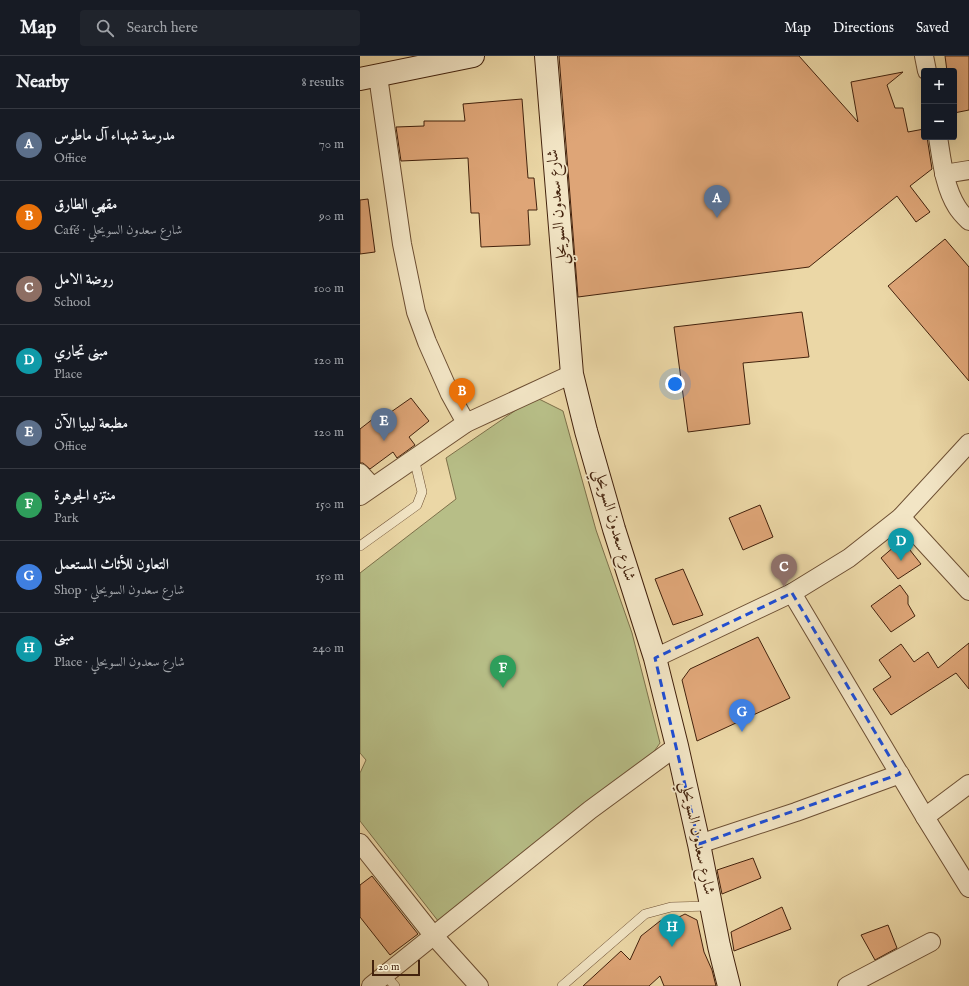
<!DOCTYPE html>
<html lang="en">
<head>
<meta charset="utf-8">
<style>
	:root { --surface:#171b24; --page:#20242c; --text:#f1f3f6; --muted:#9ea1a6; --line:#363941; --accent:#d93025 }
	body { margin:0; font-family:"IM FELL English",Amiri,serif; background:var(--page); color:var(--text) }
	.controls { position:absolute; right:12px; top:12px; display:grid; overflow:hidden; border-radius:4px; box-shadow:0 4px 16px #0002 }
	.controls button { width:36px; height:36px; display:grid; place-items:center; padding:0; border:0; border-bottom:1px solid var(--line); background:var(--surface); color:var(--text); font:20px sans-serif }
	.scale { position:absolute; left:12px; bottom:10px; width:48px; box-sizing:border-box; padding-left:4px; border:2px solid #43220d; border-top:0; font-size:11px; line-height:14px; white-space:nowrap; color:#43220d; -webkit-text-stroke:3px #f2e5c5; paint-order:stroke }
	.you { position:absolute; left:315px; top:328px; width:14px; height:14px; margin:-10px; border:3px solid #fff; border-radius:50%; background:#1a73e8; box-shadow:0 0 0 6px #1a73e833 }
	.badge { display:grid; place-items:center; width:26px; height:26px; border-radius:50%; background:var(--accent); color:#fff; font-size:13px; font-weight:700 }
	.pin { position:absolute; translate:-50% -33px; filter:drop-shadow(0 1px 2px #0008) }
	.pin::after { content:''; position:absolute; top:21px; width:14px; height:12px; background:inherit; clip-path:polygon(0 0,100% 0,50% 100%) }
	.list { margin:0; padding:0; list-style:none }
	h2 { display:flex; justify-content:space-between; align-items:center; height:52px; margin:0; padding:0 16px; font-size:17px }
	h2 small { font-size:13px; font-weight:400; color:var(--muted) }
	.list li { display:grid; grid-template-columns:26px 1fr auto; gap:12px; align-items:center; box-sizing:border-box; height:72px; padding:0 16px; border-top:1px solid var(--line) }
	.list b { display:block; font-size:15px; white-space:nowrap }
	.list p { margin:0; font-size:13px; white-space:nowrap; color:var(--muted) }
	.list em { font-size:13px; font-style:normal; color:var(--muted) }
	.icon { flex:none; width:22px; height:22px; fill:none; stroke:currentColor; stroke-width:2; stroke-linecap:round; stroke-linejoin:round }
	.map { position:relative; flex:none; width:609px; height:930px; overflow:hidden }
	header { display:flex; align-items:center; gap:24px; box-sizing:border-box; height:56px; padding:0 20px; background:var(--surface); border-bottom:1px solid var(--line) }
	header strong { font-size:19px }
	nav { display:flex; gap:22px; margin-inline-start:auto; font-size:14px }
	.search { width:280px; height:36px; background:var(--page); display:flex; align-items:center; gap:10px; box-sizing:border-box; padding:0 14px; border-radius:4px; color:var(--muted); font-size:15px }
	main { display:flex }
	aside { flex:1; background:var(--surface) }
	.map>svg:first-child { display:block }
	.green { fill:#b7be87; stroke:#7d704a }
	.building { fill:#dea577; stroke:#43220d }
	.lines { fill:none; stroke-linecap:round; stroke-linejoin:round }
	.service-casing { stroke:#6d4f33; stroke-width:10 }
	.minor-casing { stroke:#6d4f33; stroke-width:20 }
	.secondary-casing { stroke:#43220d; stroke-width:24 }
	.service { stroke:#f2e5c5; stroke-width:9 }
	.minor { stroke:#f2e5c5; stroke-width:18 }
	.secondary { stroke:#f2e5c5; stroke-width:22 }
	.marked { fill:none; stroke:#1d4ed8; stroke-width:3; stroke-dasharray:8 5; stroke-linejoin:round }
	.labels { text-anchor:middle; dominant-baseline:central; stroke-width:3.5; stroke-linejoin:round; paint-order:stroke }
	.street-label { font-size:16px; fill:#43220d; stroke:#f2e5c5 }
</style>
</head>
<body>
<header>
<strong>Map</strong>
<div class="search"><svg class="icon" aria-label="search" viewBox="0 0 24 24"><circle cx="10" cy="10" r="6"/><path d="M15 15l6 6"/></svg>Search here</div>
<nav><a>Map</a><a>Directions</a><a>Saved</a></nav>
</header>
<main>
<aside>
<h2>Nearby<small>8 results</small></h2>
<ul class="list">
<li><span class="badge" style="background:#5c6f8a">A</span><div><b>مدرسة شهداء آل ماطوس</b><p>Office</p></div><em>70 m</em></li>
<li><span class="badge" style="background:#e8710a">B</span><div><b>مقهي الطارق</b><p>Café · شارع سعدون السويحلي</p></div><em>90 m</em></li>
<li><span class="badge" style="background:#8d6e63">C</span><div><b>روضة الامل</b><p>School</p></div><em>100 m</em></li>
<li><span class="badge" style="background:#0f9aa8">D</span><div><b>مبنى تجاري</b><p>Place</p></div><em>120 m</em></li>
<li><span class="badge" style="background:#5c6f8a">E</span><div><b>مطبعة ليبيا الآن</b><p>Office</p></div><em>120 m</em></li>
<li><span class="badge" style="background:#2e9e5b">F</span><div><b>منتزه الجوهرة</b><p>Park</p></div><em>150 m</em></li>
<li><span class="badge" style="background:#3f7fe0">G</span><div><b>التعاون للأثاث المستعمل</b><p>Shop · شارع سعدون السويحلي</p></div><em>150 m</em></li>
<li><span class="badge" style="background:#0f9aa8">H</span><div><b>مبنى</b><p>Place · شارع سعدون السويحلي</p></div><em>240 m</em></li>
</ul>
</aside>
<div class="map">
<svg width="609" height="930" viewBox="0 0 609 930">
	<rect width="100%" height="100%" fill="#ebd7a6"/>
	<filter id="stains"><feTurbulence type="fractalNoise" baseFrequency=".005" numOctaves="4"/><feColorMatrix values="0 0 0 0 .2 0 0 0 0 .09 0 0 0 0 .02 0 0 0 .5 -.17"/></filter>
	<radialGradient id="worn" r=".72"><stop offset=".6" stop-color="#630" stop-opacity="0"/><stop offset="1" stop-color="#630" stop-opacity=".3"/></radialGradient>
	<polygon class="green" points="175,341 203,355 236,474 272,577 300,687 283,711 82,870 0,765 0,717 6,704 0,697 0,517 96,443 86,402"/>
	<g class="building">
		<polygon points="199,0 439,0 498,66 491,26 543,16 527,29 535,52 543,52 548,76 564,73 564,81 567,81 572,113 550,130 570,156 556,166 537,140 449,211 218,241"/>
		<polygon points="585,0 609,0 609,54 594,57 594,15 587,15"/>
		<polygon points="162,43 168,122 174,122 177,154 168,154 170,189 121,191 119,157 111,157 108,102 41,105 36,71 64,70 64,65 105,65 103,48"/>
		<polygon points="8,143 15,196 0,198 0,144"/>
		<polygon points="585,183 609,211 609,325 528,230"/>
		<polygon points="442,256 449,301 383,307 390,368 328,376 314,271"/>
		<polygon points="51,342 69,365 49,381 55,389 37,402 33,396 10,413 3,407 0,407 0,373 18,359 21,363"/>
		<polygon points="400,449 413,481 383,494 369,462"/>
		<polygon points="542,484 561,508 538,523 521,502"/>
		<polygon points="323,513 343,559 313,569 295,523"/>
		<polygon points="540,529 548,540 548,548 555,560 531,576 511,550"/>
		<polygon points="398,581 430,642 337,685 322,624 330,613"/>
		<polygon points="609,587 609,633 596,617 531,659 513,633 531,621 519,604 541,588 554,606 568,596 578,612"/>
		<polygon points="393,802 401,822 362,838 357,814"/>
		<polygon points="12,820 58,878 30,899 0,861 0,829"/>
		<polygon points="422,851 431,873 374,895 371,876"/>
		<polygon points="325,858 337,864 344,896 352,914 356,930 304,930 300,920 289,930 223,930 261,895 270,904 281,880 300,865 319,861"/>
		<polygon points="528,869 537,892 515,904 501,879"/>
	</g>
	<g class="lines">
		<defs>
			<g id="service">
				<polyline points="0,490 57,449 62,436 54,402"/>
				<polyline points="25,919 35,930"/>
				<polyline points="202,930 285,858 311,851 351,850"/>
			</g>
			<g id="minor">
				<polyline points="564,0 567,15"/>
				<polyline points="18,20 42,188 56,256 67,286 90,338 106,367"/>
				<path d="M578,81C582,105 584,130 597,151C600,156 605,161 609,165"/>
				<polyline points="584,118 609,114"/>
				<polyline points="0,417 12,430"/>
				<polyline points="0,440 106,367 212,318"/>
				<polyline points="541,461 609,535"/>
				<polyline points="432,537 565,761 609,832"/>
				<polyline points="295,602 432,537 489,502 541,461 609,387"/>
				<polyline points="565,761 609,728"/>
				<polyline points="0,787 73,879 119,930"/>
				<polyline points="339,788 436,756 540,718"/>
				<polyline points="11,930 230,754 317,690"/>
				<polyline points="487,930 571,886"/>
			</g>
			<g id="secondary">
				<polyline points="186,0 212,318 226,375 254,473 295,602 317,690 339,788 359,890 369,930"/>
				<polyline points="0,23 113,0"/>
			</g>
		</defs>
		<use href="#service" class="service-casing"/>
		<use href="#minor" class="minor-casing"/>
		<use href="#secondary" class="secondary-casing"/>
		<use href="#service" class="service"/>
		<use href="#minor" class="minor"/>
		<use href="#secondary" class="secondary"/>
	</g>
	<path class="marked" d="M432,537L540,718L339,788L295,602Z"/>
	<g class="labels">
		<g class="street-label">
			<text transform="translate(198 151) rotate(-95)">شارع سعدون السويحلي</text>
			<text transform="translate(254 469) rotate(74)">شارع سعدون السويحلي</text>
			<text transform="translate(337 782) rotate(78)">شارع سعدون السويحلي</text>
		</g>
	</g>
	<rect width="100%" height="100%" filter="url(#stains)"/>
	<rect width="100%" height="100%" fill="url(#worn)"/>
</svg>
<div class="controls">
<button>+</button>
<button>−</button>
</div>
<div class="scale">20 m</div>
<div class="you"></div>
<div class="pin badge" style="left:357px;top:162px;background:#5c6f8a">A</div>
<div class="pin badge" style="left:102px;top:355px;background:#e8710a">B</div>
<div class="pin badge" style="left:424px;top:531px;background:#8d6e63">C</div>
<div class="pin badge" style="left:541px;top:505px;background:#0f9aa8">D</div>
<div class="pin badge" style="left:24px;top:385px;background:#5c6f8a">E</div>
<div class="pin badge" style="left:143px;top:632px;background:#2e9e5b">F</div>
<div class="pin badge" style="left:382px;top:676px;background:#3f7fe0">G</div>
<div class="pin badge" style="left:312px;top:891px;background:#0f9aa8">H</div>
</div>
</main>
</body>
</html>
